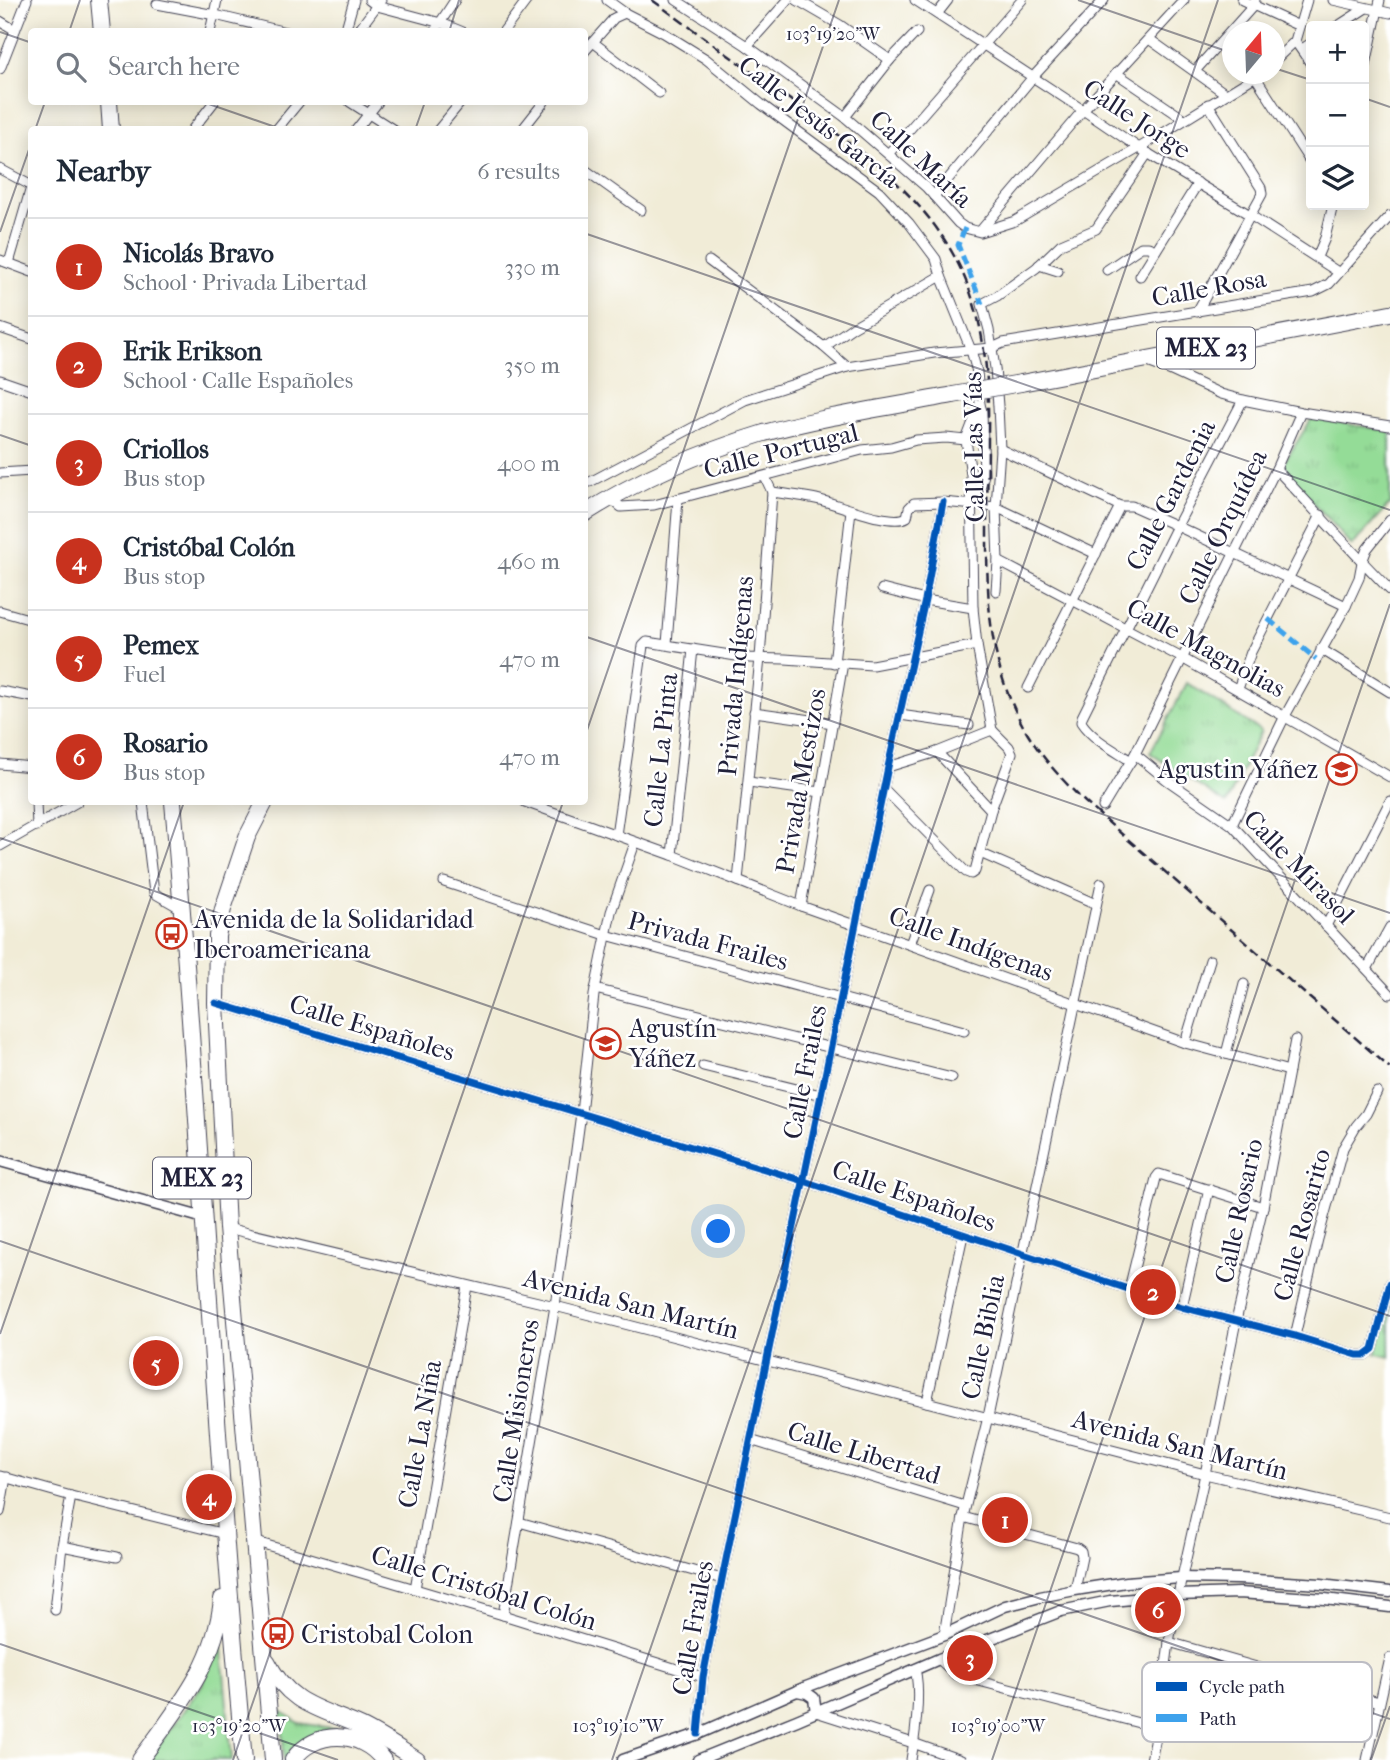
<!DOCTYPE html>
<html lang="en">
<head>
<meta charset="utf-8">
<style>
	:root { --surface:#fff; --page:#f6f6f7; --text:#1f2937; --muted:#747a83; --line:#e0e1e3; --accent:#c8321e }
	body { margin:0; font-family:"IM FELL French Canon",serif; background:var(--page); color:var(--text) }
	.controls { position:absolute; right:21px; top:21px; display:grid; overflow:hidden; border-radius:7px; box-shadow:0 4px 18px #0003 }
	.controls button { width:63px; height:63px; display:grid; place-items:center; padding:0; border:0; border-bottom:2px solid var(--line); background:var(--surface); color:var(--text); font:35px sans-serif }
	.compass { position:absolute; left:1222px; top:21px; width:63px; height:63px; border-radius:50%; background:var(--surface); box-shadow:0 4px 18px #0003; rotate:19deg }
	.you { position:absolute; left:719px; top:1232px; width:24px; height:24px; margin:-18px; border:5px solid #fff; border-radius:50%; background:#1a73e8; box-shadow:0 0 0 10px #1a73e833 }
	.badge { display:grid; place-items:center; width:46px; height:46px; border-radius:50%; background:var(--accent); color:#fff; font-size:23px; font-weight:700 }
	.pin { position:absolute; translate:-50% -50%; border:4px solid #fff; box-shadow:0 2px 7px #0006 }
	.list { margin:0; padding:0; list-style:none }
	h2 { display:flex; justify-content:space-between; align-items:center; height:91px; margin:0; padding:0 28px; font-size:30px }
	h2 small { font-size:23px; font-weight:400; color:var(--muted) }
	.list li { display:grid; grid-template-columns:46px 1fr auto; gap:21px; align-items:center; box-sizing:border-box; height:98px; padding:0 28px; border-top:2px solid var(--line) }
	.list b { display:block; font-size:26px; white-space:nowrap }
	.list p { margin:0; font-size:23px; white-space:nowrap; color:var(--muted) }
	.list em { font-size:23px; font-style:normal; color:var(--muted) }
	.icon { flex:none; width:38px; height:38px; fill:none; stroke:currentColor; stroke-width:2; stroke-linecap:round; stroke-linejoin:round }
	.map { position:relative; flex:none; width:1390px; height:1760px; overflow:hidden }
	.search { position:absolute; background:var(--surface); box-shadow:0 4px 18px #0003; left:28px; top:28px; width:560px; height:77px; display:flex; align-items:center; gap:18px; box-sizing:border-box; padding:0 24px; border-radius:7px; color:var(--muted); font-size:26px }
	.panel { position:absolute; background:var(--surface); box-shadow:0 4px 18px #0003; left:28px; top:126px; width:560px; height:679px; border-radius:7px }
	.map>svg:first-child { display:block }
	.grass { fill:url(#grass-tufts); stroke:#5b7f69; stroke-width:2 }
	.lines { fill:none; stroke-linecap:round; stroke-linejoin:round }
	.minor-casing { stroke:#414052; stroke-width:11 }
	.tertiary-casing { stroke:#414052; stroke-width:13 }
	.trunk-casing { stroke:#414052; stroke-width:18 }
	.minor { stroke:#fff; stroke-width:9 }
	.tertiary { stroke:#fff; stroke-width:10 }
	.trunk { stroke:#fff; stroke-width:16 }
	.rail { stroke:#22223b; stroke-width:2.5; stroke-dasharray:10 5; stroke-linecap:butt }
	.trunk-bridge-casing { stroke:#414052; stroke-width:18; stroke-linecap:butt }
	.trunk-bridge { stroke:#fff; stroke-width:16 }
	.quiet { stroke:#3ea2ec; stroke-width:5; stroke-dasharray:10 5; stroke-linecap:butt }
	.cycleway-casing { stroke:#fff; stroke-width:11 }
	.cycleway { stroke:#0057b8; stroke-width:7 }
	.ticks { fill:none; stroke:#22223b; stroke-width:2; stroke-opacity:0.45 }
	.labels { text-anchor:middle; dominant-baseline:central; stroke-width:5; stroke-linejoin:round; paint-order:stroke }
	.shield { fill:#fff; stroke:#646476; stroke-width:2 }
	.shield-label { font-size:24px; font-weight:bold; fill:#22223b }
	.street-label { font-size:26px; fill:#22223b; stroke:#fff }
	.poi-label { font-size:26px; fill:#22223b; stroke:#fff; text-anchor:start }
	.key { fill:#fff; stroke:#bdbdc4; stroke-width:2 }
	.key-label { font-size:19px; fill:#22223b }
	.ticks-label { font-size:18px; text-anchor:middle; fill:#22223b; stroke:#fff; stroke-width:5; stroke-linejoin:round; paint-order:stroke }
</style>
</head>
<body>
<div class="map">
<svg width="1390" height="1760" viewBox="0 0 1390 1760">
	<defs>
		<pattern id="grass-tufts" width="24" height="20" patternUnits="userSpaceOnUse" patternTransform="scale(1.75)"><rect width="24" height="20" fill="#94dc97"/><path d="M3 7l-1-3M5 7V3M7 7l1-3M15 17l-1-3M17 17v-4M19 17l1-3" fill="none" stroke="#7fbc83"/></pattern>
	</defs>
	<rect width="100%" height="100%" fill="#fff"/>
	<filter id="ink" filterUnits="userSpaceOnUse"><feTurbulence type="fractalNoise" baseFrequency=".0143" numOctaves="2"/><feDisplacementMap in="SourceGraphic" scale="14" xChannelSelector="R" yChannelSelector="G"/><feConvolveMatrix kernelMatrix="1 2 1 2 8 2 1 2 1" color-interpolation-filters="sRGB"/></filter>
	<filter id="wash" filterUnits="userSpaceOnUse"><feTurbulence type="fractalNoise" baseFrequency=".00686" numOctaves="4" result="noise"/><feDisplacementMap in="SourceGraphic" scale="28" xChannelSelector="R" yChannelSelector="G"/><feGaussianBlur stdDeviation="1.57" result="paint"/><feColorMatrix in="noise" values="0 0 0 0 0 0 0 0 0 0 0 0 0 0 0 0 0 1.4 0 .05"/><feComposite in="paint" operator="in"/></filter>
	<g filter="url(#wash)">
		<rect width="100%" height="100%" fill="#f1ecd7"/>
		<g class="grass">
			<polygon points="1312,418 1390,431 1390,504 1352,546 1281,467"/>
			<polygon points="1187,683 1261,731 1226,804 1150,753"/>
			<polygon points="1390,1300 1390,1357 1376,1354"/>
			<polygon points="221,1639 232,1760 148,1760 202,1685"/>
			<polygon points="281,1711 299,1723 338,1729 321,1732 284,1760"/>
		</g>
	</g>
	<g filter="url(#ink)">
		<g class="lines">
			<defs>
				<g id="minor">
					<polyline points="369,0 377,6 441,23 463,32"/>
					<polyline points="607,0 625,13 664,33 706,59 761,104 879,191 909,223 936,259 941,276 971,350 977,372 980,404 966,440 971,475 973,608 977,645 992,730"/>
					<polyline points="676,0 747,46 845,117 926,187 958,223 965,228 980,232 1015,221 1139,148 1259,74"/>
					<polyline points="797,0 840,25 890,60"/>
					<polyline points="915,0 1083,110 1139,148 1250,215 1338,272"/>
					<polyline points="1242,0 1299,26"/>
					<polyline points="1333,0 1390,13"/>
					<polyline points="157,4 215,15 286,32"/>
					<polyline points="937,14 948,0"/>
					<polyline points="0,21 15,30"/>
					<polyline points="1338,26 1366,8"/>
					<polyline points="210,32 217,0"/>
					<polyline points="345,32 354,0"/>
					<polyline points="357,32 381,0"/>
					<polyline points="434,32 455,0"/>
					<polyline points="503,32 527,0"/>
					<polyline points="1149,39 1226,94"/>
					<polyline points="1295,41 1311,64"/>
					<polyline points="593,42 659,93"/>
					<polyline points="747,46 788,0"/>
					<polyline points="1302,49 1311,43"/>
					<polyline points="584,52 614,18 625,13"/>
					<polyline points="1274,61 1295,41 1307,0"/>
					<polyline points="0,69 27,0"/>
					<polyline points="1195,71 1254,5 1255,0"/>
					<polyline points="1116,73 1184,119"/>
					<polyline points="1364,74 1380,0"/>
					<polyline points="1255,76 1311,163"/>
					<polyline points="350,102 394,130"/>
					<polyline points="845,117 890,60 917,32"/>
					<polyline points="192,130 214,102"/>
					<polyline points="276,130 299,102"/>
					<polyline points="356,130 378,102"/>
					<polyline points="438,130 461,102"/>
					<polyline points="522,130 544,102"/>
					<polyline points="889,153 1022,0"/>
					<polyline points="0,169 32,186"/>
					<polyline points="584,169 641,210"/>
					<polyline points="934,196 1033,77 1104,0"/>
					<polyline points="981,230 1083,110 1184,0"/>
					<polyline points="1317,257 1325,238 1333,205"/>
					<polyline points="0,260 32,272"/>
					<polyline points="709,261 824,347 847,367 934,353 992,348 1003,343 1313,292 1329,284 1390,216"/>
					<polyline points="9,263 32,184"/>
					<polyline points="1039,265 1058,271"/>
					<polyline points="1107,270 1141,247 1148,247 1156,250"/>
					<polyline points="1140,276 1198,183"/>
					<polyline points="1197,312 1262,194 1261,188 1208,104"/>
					<polyline points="0,328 32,339"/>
					<polyline points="824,347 853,327 941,276"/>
					<polyline points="1145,361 1169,370 1221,394 1243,400 1301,412 1390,426"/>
					<polyline points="0,380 32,391"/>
					<polyline points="1000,449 1120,506 1132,506 1177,526 1346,606"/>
					<path d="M1276,469C1314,509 1351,551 1390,590"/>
					<polyline points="0,473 32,471"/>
					<polyline points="590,482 745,400 847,367"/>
					<path d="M772,492C787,494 802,496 816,499C836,503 891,527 907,517L909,508L914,503L943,502L996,507L1096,554"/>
					<polyline points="610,498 621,507 654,505 862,450 891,447 916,440 946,438 966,440"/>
					<polyline points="974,506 984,475 982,411 980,405"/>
					<polyline points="998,561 1182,658 1390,777"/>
					<polyline points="882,589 925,600 973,608"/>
					<polyline points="996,591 998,561 996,507 1000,449 998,406 995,368 989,330 982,304 997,296 1036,268 1061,244 1096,229 1148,153"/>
					<polyline points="0,611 32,620"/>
					<polyline points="667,644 678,499"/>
					<polyline points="1321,649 1390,692"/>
					<polyline points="834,663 851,510"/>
					<polyline points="1028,688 1120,506"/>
					<polyline points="1238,689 1251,652 1321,515"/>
					<polyline points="0,691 32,697"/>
					<polyline points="754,712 833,723"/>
					<polyline points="900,715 969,725"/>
					<polyline points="937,752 991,810"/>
					<polyline points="1135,754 1167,780 1232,825 1390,994"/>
					<path d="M1131,761C1114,750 1092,739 1081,722L1082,717L1177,526L1243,400"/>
					<polyline points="0,764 32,767"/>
					<polyline points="888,767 937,752 992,730"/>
					<polyline points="749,782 821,792"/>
					<polyline points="884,789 966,872 971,874 975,871 991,810 1012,753 1009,747 992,730"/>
					<polyline points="36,802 37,826"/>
					<polyline points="143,802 154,893 182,909"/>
					<polyline points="525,802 672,855 801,906 1185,1043 1289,1071"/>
					<polyline points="1103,807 1135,754 1276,469 1301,412"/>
					<polyline points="1232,825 1285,716 1346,606 1359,578 1362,562 1367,549 1390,520"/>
					<polyline points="616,835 643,646 647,642 749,658 785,659 872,665 977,645"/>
					<polyline points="0,846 77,802"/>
					<polyline points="980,853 1096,904"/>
					<polyline points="672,855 693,649"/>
					<polyline points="738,881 760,658 772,492 765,477"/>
					<polyline points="444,882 606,935 964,1031"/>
					<polyline points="801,906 843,663"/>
					<polyline points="1326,926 1390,801"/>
					<polyline points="910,944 930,890"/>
					<polyline points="1367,969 1390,927"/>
					<polyline points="595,989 952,1078"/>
					<polyline points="216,1003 804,1181 1182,1307 1295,1336 1357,1355 1365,1355 1373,1349 1390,1283"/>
					<polyline points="1185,1043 1210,960"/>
					<polyline points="1226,1054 1244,984"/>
					<polyline points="703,1066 821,1095"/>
					<polyline points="227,1228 555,1306 1205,1474 1390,1517"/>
					<polyline points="1129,1289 1156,1178 1159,1174 1263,1207"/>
					<polyline points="1182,1307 1209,1189"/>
					<polyline points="1295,1336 1318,1239 1343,1148 1356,1126 1366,1114 1377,1092"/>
					<polyline points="927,1402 963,1235"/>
					<polyline points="750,1440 965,1506"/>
					<polyline points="0,1476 71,1496 225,1534"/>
					<polyline points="0,1512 6,1477"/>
					<polyline points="963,1517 1077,1548 1081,1551 1082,1557 1075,1590"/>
					<polyline points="519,1522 722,1579"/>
					<polyline points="253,1541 503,1615 703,1677"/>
					<polyline points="62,1546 117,1557"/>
					<polyline points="415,1589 467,1286"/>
					<polyline points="55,1610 62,1546 71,1496"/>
					<polyline points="503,1615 555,1306 581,1113 594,995 611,912 635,843"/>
					<polyline points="944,1635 963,1517 988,1417 1101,883"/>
					<polyline points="1169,1642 1379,1702"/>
					<polyline points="939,1659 956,1675 1158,1728"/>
					<polyline points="816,1712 913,1743 961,1760"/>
					<polyline points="698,1734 703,1677 722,1579 888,767 925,600 943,502"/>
					<path d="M911,1760C915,1736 921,1692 915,1669"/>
					<polyline points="1151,1760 1158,1728 1169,1642 1178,1595 1205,1474 1236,1321 1263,1207 1295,1040"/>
					<polyline points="1367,1760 1390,1658"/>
				</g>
				<g id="tertiary">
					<polyline points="0,1161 204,1218"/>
					<polyline points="797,1691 807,1693 814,1698 816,1712"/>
					<polyline points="623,1760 698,1734 806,1687 944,1635 1005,1606 1040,1597 1075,1590 1126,1582 1181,1578 1239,1579 1321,1584 1390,1592"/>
					<polyline points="698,1760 797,1720 939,1659 1061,1611 1110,1601 1178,1595 1239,1593 1325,1599 1390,1607"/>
				</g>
				<g id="trunk">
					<polyline points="99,0 102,32"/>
					<polyline points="109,102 111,130"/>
					<polyline points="1021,383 1390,313"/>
					<path d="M584,514C639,479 702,452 764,433C825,416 890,407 953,395"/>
					<path d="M173,802C201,1121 214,1441 244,1760"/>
					<polyline points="265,802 247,837 223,909 217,936 216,1003 227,1228 273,1760"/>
					<path d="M267,1661C289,1705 319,1708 360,1726C379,1735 398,1748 417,1760"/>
					<path d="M140,1760C177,1709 216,1664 222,1599"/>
					<path d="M293,1760C314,1729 362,1730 383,1760"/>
				</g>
			</defs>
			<use href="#minor" class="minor-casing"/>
			<use href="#tertiary" class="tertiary-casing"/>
			<use href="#trunk" class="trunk-casing"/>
			<use href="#minor" class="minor"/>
			<use href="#tertiary" class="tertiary"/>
			<use href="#trunk" class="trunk"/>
			<path class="rail" d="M652,0C698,33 743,66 789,99C851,144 915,186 953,254C984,309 989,371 988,433C988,466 987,500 987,533C987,606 989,668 1027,733C1043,759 1063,781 1085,802L1390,1068"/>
			<defs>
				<polyline id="trunk-bridge" points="953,395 1021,383"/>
			</defs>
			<use href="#trunk-bridge" class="trunk-bridge-casing"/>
			<use href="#trunk-bridge" class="trunk-bridge"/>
			<g class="quiet">
				<polyline points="965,228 958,245 982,304"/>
				<polyline points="1268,619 1316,659"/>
			</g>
			<defs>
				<g id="cycleway">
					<polyline points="216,1003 804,1181 1182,1307 1295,1336 1357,1355 1365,1355 1373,1349 1390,1283"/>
					<polyline points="698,1734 703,1677 722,1579 888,767 925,600 943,502"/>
				</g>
			</defs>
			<use href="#cycleway" class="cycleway-casing"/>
			<use href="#cycleway" class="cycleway"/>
		</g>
	</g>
	<path class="ticks" d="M1078,0L1232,53M0,32L32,43M69,32L80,0M449,32L459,0M1274,68L1311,80M1364,98L1390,107M203,102L284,130M35,130L45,102M415,130L425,102M0,232L32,141M584,233L1390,510M0,435L32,446M584,636L1390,913M584,739L839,0M0,838L1390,1316M0,1241L1390,1719M0,1334L184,802M0,1644L338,1760M233,1760L563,802M612,1760L1218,0M992,1760L1390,604M1371,1760L1390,1706"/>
	<defs>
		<symbol id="school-ring" viewBox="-11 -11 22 22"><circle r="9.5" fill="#fff" stroke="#c8321e" stroke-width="1.5"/><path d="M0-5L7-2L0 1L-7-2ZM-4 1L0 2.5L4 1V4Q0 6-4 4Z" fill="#c8321e"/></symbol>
		<symbol id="bus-ring" viewBox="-11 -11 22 22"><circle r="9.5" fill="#fff" stroke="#c8321e" stroke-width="1.5"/><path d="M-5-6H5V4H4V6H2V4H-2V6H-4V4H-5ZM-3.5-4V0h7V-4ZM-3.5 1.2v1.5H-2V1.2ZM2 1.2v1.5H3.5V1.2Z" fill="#c8321e"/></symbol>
	</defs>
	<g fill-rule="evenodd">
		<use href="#school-ring" x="1324" y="752" width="35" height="35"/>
		<use href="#bus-ring" x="154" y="916" width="35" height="35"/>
		<use href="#school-ring" x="588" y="1026" width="35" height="35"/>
		<use href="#bus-ring" x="260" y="1616" width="35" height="35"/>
	</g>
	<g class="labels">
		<g class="shield">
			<rect x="1157" y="327.5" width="98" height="41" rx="5"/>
			<rect x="153" y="1157.5" width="98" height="41" rx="5"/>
		</g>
		<g class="shield-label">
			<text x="1206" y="348">MEX 23</text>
			<text x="202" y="1178">MEX 23</text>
		</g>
		<g class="street-label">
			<text transform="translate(1137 119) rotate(33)">Calle Jorge</text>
			<text transform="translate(819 122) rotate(38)">Calle Jesús García</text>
			<text transform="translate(921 159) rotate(43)">Calle María</text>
			<text transform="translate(1209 288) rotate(-10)">Calle Rosa</text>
			<text transform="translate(974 447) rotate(-91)">Calle Las Vías</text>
			<text transform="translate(781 451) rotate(-14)">Calle Portugal</text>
			<text transform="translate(1171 495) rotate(-63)">Calle Gardenia</text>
			<text transform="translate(1223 527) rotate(-64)">Calle Orquídea</text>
			<text transform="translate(1206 648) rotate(29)">Calle Magnolias</text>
			<text transform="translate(736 676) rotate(-85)">Privada Indígenas</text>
			<text transform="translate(661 750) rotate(-84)">Calle La Pinta</text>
			<text transform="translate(801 781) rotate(-80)">Privada Mestizos</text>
			<text transform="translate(1299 867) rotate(46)">Calle Mirasol</text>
			<text transform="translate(708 941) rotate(15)">Privada Frailes</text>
			<text transform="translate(971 944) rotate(20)">Calle Indígenas</text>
			<text transform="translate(372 1028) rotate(17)">Calle Españoles</text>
			<text transform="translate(805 1072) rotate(-79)">Calle Frailes</text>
			<text transform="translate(914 1196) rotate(19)">Calle Españoles</text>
			<text transform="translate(1239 1211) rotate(-78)">Calle Rosario</text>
			<text transform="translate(1302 1225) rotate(-75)">Calle Rosarito</text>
			<text transform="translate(631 1304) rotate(14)">Avenida San Martín</text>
			<text transform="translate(983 1337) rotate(-78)">Calle Biblia</text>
			<text transform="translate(516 1411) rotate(-81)">Calle Misioneros</text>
			<text transform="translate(420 1434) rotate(-80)">Calle La Niña</text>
			<text transform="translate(1180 1445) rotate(14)">Avenida San Martín</text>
			<text transform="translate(864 1453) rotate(17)">Calle Libertad</text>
			<text transform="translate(484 1588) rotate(17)">Calle Cristóbal Colón</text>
			<text transform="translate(693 1628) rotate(-80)">Calle Frailes</text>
		</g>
		<g class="poi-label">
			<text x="1318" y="769" text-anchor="end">Agustin Yáñez</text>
			<text x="194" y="919">Avenida de la Solidaridad<tspan x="194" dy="30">Iberoamericana</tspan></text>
			<text x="629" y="1028">Agustín<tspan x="629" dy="30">Yáñez</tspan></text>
			<text x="301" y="1634">Cristobal Colon</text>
		</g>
	</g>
	<rect x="1142" y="1662" width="230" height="80" rx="10" class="key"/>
	<rect x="1156" y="1682" width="31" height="9" fill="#0057b8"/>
	<rect x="1156" y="1714" width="31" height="8" fill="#3ea2ec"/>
	<g class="key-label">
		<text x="1199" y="1693">Cycle path</text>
		<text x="1199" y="1725">Path</text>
	</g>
	<g class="ticks-label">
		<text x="833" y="40">103°19'20"W</text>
		<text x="239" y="1732">103°19'20"W</text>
		<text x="618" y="1732">103°19'10"W</text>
		<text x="998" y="1732">103°19'00"W</text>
	</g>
</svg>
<div class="controls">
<button>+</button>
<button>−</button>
<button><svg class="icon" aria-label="layers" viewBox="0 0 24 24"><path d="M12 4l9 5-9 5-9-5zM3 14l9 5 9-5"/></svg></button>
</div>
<svg class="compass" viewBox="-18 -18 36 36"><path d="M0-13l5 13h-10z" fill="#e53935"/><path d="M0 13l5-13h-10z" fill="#747a83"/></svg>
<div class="you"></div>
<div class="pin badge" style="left:1005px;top:1520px">1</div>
<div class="pin badge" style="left:1153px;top:1292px">2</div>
<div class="pin badge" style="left:970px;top:1658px">3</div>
<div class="pin badge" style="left:209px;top:1497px">4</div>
<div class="pin badge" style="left:156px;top:1363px">5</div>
<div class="pin badge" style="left:1158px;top:1610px">6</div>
<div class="search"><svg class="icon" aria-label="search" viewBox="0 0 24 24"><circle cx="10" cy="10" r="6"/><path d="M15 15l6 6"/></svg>Search here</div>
<section class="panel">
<h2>Nearby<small>6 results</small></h2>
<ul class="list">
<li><span class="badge">1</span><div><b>Nicolás Bravo</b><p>School · Privada Libertad</p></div><em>330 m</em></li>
<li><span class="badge">2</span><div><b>Erik Erikson</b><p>School · Calle Españoles</p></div><em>350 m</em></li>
<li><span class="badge">3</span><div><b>Criollos</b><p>Bus stop</p></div><em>400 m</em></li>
<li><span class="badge">4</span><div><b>Cristóbal Colón</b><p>Bus stop</p></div><em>460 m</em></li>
<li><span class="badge">5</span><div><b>Pemex</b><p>Fuel</p></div><em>470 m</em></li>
<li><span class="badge">6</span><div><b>Rosario</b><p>Bus stop</p></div><em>470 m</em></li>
</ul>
</section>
</div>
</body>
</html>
